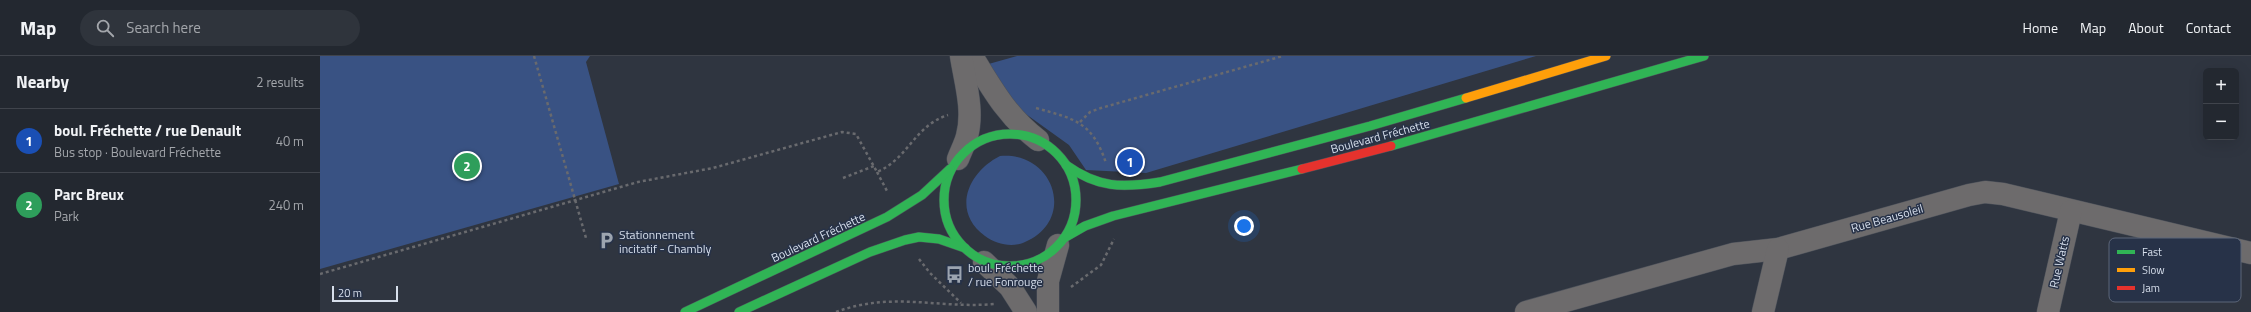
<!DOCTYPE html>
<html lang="en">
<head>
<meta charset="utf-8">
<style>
	:root { --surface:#232830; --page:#2f343c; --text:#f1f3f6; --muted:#a3a6ab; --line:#40444c; --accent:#bca0f2 }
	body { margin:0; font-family:"Titillium Web",sans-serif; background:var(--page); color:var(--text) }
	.controls { position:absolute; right:12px; top:12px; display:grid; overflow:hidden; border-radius:6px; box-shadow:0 4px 16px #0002 }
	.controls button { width:36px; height:36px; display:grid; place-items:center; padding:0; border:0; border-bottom:1px solid var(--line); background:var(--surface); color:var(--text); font:20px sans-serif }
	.scale { position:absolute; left:12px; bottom:10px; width:66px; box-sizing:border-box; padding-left:4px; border:2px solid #d7dfec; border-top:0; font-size:11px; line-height:14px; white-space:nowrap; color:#d7dfec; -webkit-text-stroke:3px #273248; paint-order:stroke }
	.you { position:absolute; left:924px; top:170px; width:14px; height:14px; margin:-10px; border:3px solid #fff; border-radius:50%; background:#1a73e8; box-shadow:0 0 0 6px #1a73e833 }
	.badge { display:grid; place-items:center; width:26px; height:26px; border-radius:50%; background:var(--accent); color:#fff; font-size:13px; font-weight:700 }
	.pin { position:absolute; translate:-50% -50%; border:2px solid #fff; box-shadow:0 1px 4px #0006 }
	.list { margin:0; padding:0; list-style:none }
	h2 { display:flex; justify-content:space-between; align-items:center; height:52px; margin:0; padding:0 16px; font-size:17px }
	h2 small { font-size:13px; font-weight:400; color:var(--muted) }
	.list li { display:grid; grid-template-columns:26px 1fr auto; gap:12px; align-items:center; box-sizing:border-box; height:64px; padding:0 16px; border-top:1px solid var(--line) }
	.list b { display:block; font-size:15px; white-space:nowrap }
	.list p { margin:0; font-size:13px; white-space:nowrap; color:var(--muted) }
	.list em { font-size:13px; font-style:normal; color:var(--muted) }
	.icon { flex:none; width:22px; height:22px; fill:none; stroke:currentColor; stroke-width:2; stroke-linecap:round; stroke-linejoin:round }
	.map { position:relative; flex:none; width:1931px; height:256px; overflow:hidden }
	header { display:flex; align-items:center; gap:24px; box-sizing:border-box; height:56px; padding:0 20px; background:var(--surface); border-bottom:1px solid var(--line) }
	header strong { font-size:19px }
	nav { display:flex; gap:22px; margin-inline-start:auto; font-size:14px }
	.search { width:280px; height:36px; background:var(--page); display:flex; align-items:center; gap:10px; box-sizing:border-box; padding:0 14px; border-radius:22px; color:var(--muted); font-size:15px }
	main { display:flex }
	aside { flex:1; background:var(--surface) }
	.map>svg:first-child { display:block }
	.green { fill:#395283 }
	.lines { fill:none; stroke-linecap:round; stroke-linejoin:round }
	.street-casing { stroke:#4c515a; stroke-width:23 }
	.fast-casing { stroke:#4c515a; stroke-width:10 }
	.slow-casing { stroke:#4c515a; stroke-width:10 }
	.jam-casing { stroke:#4c515a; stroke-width:10 }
	.path { stroke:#696a6e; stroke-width:2.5; stroke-dasharray:3 3; stroke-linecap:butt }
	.street { stroke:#6d6b6c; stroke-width:22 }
	.fast { stroke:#30b455; stroke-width:9 }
	.slow { stroke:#ff9f0a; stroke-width:9 }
	.jam { stroke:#e5322d; stroke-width:9 }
	.labels { text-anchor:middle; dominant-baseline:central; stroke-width:3; stroke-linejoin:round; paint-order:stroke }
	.street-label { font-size:12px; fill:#d7dfec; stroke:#273248 }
	.poi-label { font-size:12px; fill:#d7dfec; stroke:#273248; text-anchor:start }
	.key { fill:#273248; stroke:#5c6679; stroke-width:1 }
	.key-label { font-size:11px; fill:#d7dfec }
</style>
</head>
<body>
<header>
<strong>Map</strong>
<div class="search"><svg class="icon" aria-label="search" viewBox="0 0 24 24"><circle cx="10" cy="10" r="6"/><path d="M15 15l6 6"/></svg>Search here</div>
<nav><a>Home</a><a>Map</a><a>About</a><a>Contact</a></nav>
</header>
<main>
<aside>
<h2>Nearby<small>2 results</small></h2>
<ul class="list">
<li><span class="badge" style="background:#1a4fb4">1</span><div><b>boul. Fréchette / rue Denault</b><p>Bus stop · Boulevard Fréchette</p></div><em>40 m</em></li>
<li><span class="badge" style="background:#2e9e5b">2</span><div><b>Parc Breux</b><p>Park</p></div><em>240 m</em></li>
</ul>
</aside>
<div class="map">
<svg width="1931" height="256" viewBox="0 0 1931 256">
	<rect width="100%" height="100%" fill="#2f3540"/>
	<g class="green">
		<polygon points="0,0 270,0 266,6 299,128 0,213"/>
		<polygon points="697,0 1216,0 826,117 766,114 749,89 703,56 665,9"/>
		<path d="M680,100C734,95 757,164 705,186C692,192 676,188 665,180C631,155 648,116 680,100Z"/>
	</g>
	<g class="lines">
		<defs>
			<g id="street">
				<path d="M652,0C672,33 687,60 718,84"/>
				<path d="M638,103C641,95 645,88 647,80C654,54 645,26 641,0"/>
				<polyline points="664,206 690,231 706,256"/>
				<polyline points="728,256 728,225 738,189"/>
				<polyline points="1206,256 1413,198 1458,193 1649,139 1665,136 1683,138 1931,197"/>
				<polyline points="1443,256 1458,193"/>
				<polyline points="1728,256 1751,155"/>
			</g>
			<g id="fast">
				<circle cx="690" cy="144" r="66"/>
				<polyline points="1071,90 1384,0"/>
				<path d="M746,109C778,132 802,132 840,126L1050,70L1146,42"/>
				<polyline points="744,182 765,170 793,160 982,113"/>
				<polyline points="365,256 567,161 602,139 630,113"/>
				<polyline points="419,256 550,196 585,184 599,181 619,183 645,192"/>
			</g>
			<polyline id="slow" points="1146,42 1286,0"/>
			<polyline id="jam" points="982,113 1071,90"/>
		</defs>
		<use href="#street" class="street-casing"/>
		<use href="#fast" class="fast-casing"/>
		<use href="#slow" class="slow-casing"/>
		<use href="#jam" class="jam-casing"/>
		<g class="path">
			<polyline points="214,0 266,182"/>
			<path d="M716,52C754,63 772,65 786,107"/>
			<polyline points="760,66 770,56 781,52 963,0"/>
			<polyline points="557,116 567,135"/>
			<polyline points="523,122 554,110"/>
			<polyline points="599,203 610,217 641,247"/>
			<path d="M0,218L318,126L393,112L522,76L536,78L557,116C588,103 594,70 628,59"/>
			<polyline points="751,231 781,209 794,183"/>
			<path d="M516,256C572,235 618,253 674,248"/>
		</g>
		<use href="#street" class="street"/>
		<use href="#fast" class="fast"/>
		<use href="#slow" class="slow"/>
		<use href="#jam" class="jam"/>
	</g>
	<defs>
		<symbol id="parking-bare" viewBox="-9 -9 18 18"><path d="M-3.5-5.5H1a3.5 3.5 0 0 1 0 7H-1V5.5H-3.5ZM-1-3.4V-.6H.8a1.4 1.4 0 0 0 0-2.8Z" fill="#9ca4b0" stroke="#273248" stroke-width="2.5" paint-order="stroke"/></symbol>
		<symbol id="bus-bare" viewBox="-9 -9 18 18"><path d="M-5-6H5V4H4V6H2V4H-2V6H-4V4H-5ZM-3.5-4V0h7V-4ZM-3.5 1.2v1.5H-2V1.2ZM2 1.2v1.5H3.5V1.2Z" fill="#9ca4b0" stroke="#273248" stroke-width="2.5" paint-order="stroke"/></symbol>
	</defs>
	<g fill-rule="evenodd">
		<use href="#parking-bare" x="274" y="172" width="25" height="25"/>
		<use href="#bus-bare" x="622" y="206" width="25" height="25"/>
	</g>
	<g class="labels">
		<g class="street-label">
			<text transform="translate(1060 80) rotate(-15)">Boulevard Fréchette</text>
			<text transform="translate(1567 162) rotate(-16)">Rue Beausoleil</text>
			<text transform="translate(498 181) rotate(-25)">Boulevard Fréchette</text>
			<text transform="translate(1739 206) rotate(-77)">Rue Watts</text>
		</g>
		<g class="poi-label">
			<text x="299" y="178">Stationnement<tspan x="299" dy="14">incitatif - Chambly</tspan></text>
			<text x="648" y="211">boul. Fréchette<tspan x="648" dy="14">/ rue Fonrouge</tspan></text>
		</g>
	</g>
	<rect x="1789" y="182" width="132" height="64" rx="6" class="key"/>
	<rect x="1797" y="194" width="18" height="4" fill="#30b455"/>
	<rect x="1797" y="212" width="18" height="4" fill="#ff9f0a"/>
	<rect x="1797" y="230" width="18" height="4" fill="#e5322d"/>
	<g class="key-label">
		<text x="1822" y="200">Fast</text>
		<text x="1822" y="218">Slow</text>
		<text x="1822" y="236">Jam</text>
	</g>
</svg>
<div class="controls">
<button>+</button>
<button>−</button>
</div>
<div class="scale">20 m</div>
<div class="you"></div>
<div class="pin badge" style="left:810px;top:106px;background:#1a4fb4">1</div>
<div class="pin badge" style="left:147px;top:110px;background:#2e9e5b">2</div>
</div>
</main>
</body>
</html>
